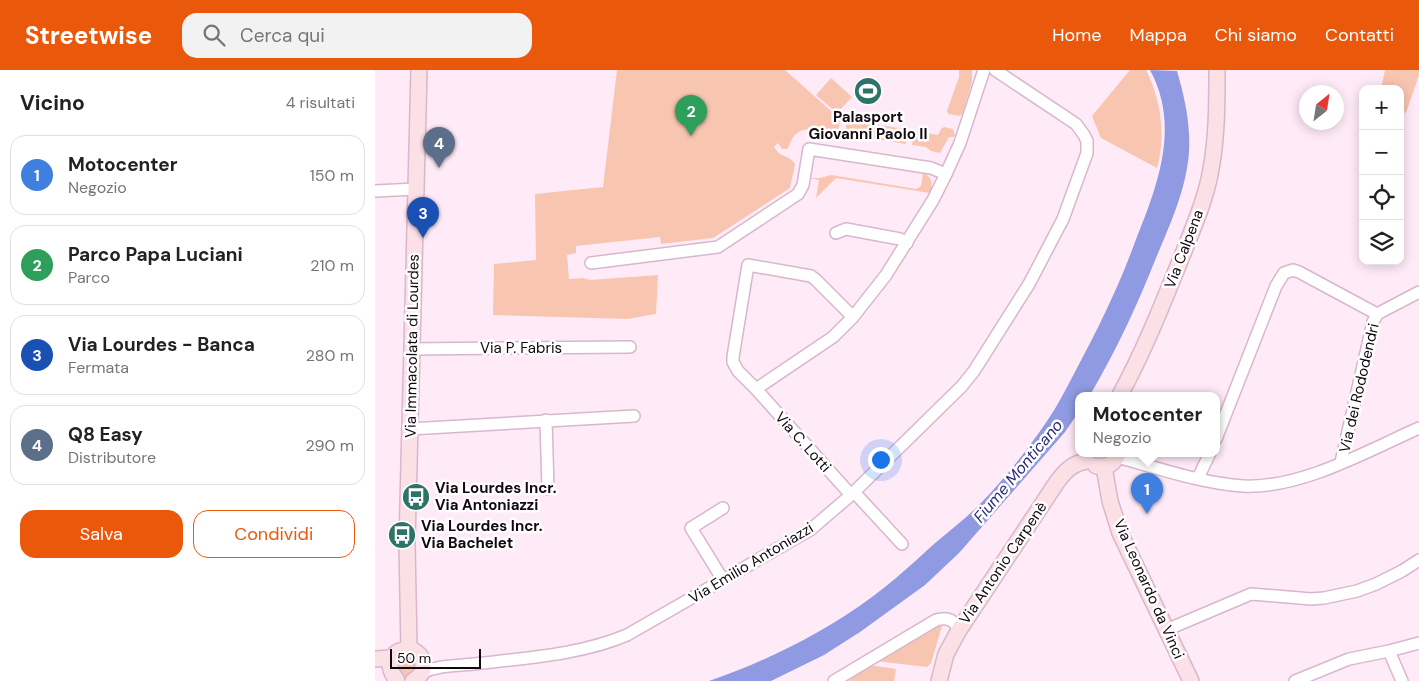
<!DOCTYPE html>
<html lang="it">
<head>
<meta charset="utf-8">
<style>
	:root { --surface:#fff; --page:#f2f2f2; --text:#222; --muted:#767676; --line:#e0e0e0; --accent:#ea580c }
	body { margin:0; font-family:"DM Sans",sans-serif; background:var(--page); color:var(--text) }
	.controls { position:absolute; right:15px; top:15px; display:grid; overflow:hidden; border-radius:10px; box-shadow:0 2px 12px #0003 }
	.controls button { width:45px; height:45px; display:grid; place-items:center; padding:0; border:0; border-bottom:1px solid var(--line); background:var(--surface); color:var(--text); font:25px sans-serif }
	.compass { position:absolute; left:924px; top:15px; width:45px; height:45px; border-radius:50%; background:var(--surface); box-shadow:0 2px 12px #0003; rotate:30deg }
	.scale { position:absolute; left:15px; bottom:12px; width:91px; box-sizing:border-box; padding-left:5px; border:2px solid #12080f; border-top:0; font-size:14px; line-height:18px; white-space:nowrap; color:#12080f; -webkit-text-stroke:4px #fefefe; paint-order:stroke }
	.you { position:absolute; left:505px; top:389px; width:18px; height:18px; margin:-12px; border:4px solid #fff; border-radius:50%; background:#1a73e8; box-shadow:0 0 0 8px #1a73e833 }
	.badge { display:grid; place-items:center; width:32px; height:32px; border-radius:50%; background:var(--accent); color:#fff; font-size:16px; font-weight:700 }
	.pin { position:absolute; translate:-50% -41px; filter:drop-shadow(0 1px 2px #0008) }
	.pin::after { content:''; position:absolute; top:26px; width:18px; height:15px; background:inherit; clip-path:polygon(0 0,100% 0,50% 100%) }
	.popup { position:absolute; left:700px; top:322px; width:145px; height:65px; box-sizing:border-box; display:grid; place-content:center; border-radius:10px; background:var(--surface); filter:drop-shadow(0 1px 4px #0005); font-size:16px; white-space:nowrap; color:var(--muted) }
	.popup b { font-size:19px; color:var(--text) }
	.popup::after { content:''; position:absolute; left:50%; top:100%; margin-left:-10px; border:10px solid transparent; border-top-color:var(--surface) }
	.list { margin:0; padding:0; list-style:none }
	h2 { display:flex; justify-content:space-between; align-items:center; height:65px; margin:0; padding:0 20px; font-size:21px }
	h2 small { font-size:16px; font-weight:400; color:var(--muted) }
	.list li { display:grid; grid-template-columns:32px 1fr auto; gap:15px; align-items:center; box-sizing:border-box; height:80px; margin:0 10px 10px; padding:0 10px; border:1px solid var(--line); border-radius:15px }
	.list b { display:block; font-size:19px; white-space:nowrap }
	.list p { margin:0; font-size:16px; white-space:nowrap; color:var(--muted) }
	.list em { font-size:16px; font-style:normal; color:var(--muted) }
	.actions { display:flex; gap:10px; padding:15px 20px }
	.actions a { flex:1; padding:11px 0; border:1px solid var(--accent); border-radius:15px; text-align:center; font-size:18px; color:var(--accent) }
	.actions .main { background:var(--accent); color:#fff }
	.icon { flex:none; width:28px; height:28px; fill:none; stroke:currentColor; stroke-width:2; stroke-linecap:round; stroke-linejoin:round }
	.map { position:relative; flex:none; width:1044px; height:611px; overflow:hidden }
	header { display:flex; align-items:center; gap:30px; box-sizing:border-box; height:70px; padding:0 25px; background:var(--accent); color:#fff }
	header strong { font-size:24px }
	nav { display:flex; gap:28px; margin-inline-start:auto; font-size:18px }
	.search { width:350px; height:45px; background:var(--page); display:flex; align-items:center; gap:12px; box-sizing:border-box; padding:0 18px; border-radius:15px; color:var(--muted); font-size:19px }
	main { display:flex }
	aside { flex:1; background:var(--surface) }
	.map>svg:first-child { display:block }
	.green { fill:#f8c5b1 }
	.water { fill:#8f9ae2 }
	.lines { fill:none; stroke-linecap:round; stroke-linejoin:round }
	.street-casing { stroke:#d8b7cc; stroke-width:14 }
	.secondary-casing { stroke:#d8b7cc; stroke-width:18 }
	.street { stroke:#fff; stroke-width:11 }
	.secondary { stroke:#fbe1e5; stroke-width:15 }
	.labels { text-anchor:middle; dominant-baseline:central; stroke-width:5; stroke-linejoin:round; paint-order:stroke }
	.poi-label { font-size:15px; font-weight:bold; fill:#12080f; stroke:#fefefe; text-anchor:start }
	.street-label { font-size:15px; fill:#12080f; stroke:#fefefe }
	.water-label { font-size:16px; font-style:italic; fill:#2b2b7d; stroke:#fefefe }
</style>
</head>
<body>
<header>
<strong>Streetwise</strong>
<div class="search"><svg class="icon" aria-label="search" viewBox="0 0 24 24"><circle cx="10" cy="10" r="6"/><path d="M15 15l6 6"/></svg>Cerca qui</div>
<nav><a>Home</a><a>Mappa</a><a>Chi siamo</a><a>Contatti</a></nav>
</header>
<main>
<aside>
<h2>Vicino<small>4 risultati</small></h2>
<ul class="list">
<li><span class="badge" style="background:#3f7fe0">1</span><div><b>Motocenter</b><p>Negozio</p></div><em>150 m</em></li>
<li><span class="badge" style="background:#2e9e5b">2</span><div><b>Parco Papa Luciani</b><p>Parco</p></div><em>210 m</em></li>
<li><span class="badge" style="background:#1a4fb4">3</span><div><b>Via Lourdes - Banca</b><p>Fermata</p></div><em>280 m</em></li>
<li><span class="badge" style="background:#5c6f8a">4</span><div><b>Q8 Easy</b><p>Distributore</p></div><em>290 m</em></li>
</ul>
<div class="actions"><a class="main">Salva</a><a>Condividi</a></div>
</aside>
<div class="map">
<svg width="1044" height="611" viewBox="0 0 1044 611">
	<rect width="100%" height="100%" fill="#ffeaf7"/>
	<g class="green">
		<path d="M242,0H410L465,49L463,63C450,61 430,54 420,65C416,69 415,75 412,79H407L403,73L399,77C406,89 414,84 420,94L415,118L338,168L286,174L285,167L201,176V183L192,185L194,209L208,208L215,210L283,205L281,244L252,249L118,245L119,194L161,190L160,124L228,117Z"/>
		<polygon points="584,0 597,0 597,12 588,42 585,46 573,44 572,41 584,7"/>
		<path d="M755,0H771C786,30 791,66 782,98L726,68L717,46Z"/>
		<polygon points="1010,0 1044,0 1044,5 1031,43 1025,41 1025,19 1006,19"/>
		<polygon points="456,8 477,27 462,43 441,25"/>
		<polygon points="472,49 534,60 531,74 470,64"/>
		<polygon points="569,57 578,59 580,65 579,67 574,67 565,83 556,81 551,77 537,75 539,61 563,65 566,59"/>
		<path d="M548,103C558,107 558,115 555,123L461,108L441,128L444,110L435,108H445L456,105L541,119L546,116Z"/>
		<polygon points="562,555 567,556 556,593 552,597 500,591"/>
		<polygon points="37,585 44,599 32,608 28,608 20,592 22,588"/>
		<polygon points="494,595 521,599 519,611 474,611 481,604"/>
	</g>
	<path class="water" d="M775,0L802,1C808,22 813,42 814,64C817,107 797,150 781,188C762,236 741,281 715,325H703V343L690,362L584,483L550,515L485,562L449,585L396,611H334C392,591 448,563 497,527C519,511 539,492 559,474C573,462 589,450 602,437C630,409 660,371 681,337C688,325 695,311 702,298C724,257 744,216 760,172C782,117 806,57 775,0Z"/>
	<g class="lines">
		<defs>
			<g id="street">
				<polyline points="0,121 41,119"/>
				<polyline points="461,163 471,159 525,169 532,173"/>
				<polyline points="216,193 343,177 423,124 428,115 434,79 556,98 571,104"/>
				<polyline points="478,247 441,210 436,206 373,195 358,287 358,292 363,301 381,319 458,267 478,247 511,205 558,130 571,104 585,73 609,0"/>
				<polyline points="37,279 255,277"/>
				<polyline points="381,319 476,425"/>
				<polyline points="171,350 173,419"/>
				<polyline points="35,359 259,346"/>
				<polyline points="841,369 901,216 909,203 918,200 924,202 1002,244 1044,222"/>
				<path d="M742,387C783,398 825,413 868,416C926,419 992,381 1044,358"/>
				<polyline points="966,392 998,252 1002,244"/>
				<polyline points="823,408 835,383"/>
				<polyline points="479,422 527,474"/>
				<polyline points="348,510 316,458 348,438"/>
				<polyline points="791,560 876,524 936,529 949,528 982,521 1001,514 1027,501 1044,490"/>
				<polyline points="1014,581 1027,611"/>
				<path d="M47,603C63,595 81,596 99,594C149,588 205,585 252,565L435,460L476,425L587,316L599,301L654,214L688,149L712,83V71L709,65L701,54L620,0"/>
				<path d="M459,611L561,550C571,547 579,549 584,560"/>
				<polyline points="920,611 974,589 1014,581 1044,573"/>
			</g>
			<g id="secondary">
				<path d="M745,325C769,281 788,233 807,186C818,158 831,129 836,99C842,66 842,33 842,0"/>
				<path d="M721,396C732,398 740,394 743,383"/>
				<polyline points="729,397 735,431 745,463 816,611"/>
				<polyline points="34,579 32,473 44,0"/>
				<polyline points="0,589 17,588"/>
				<path d="M22,611C20,607 17,604 16,600C9,577 47,571 48,595C49,603 44,607 38,611"/>
				<path d="M564,611L571,584L584,560L682,412C690,401 698,393 712,391"/>
			</g>
		</defs>
		<use href="#street" class="street-casing"/>
		<use href="#secondary" class="secondary-casing"/>
		<use href="#street" class="street"/>
		<use href="#secondary" class="secondary"/>
	</g>
	<defs>
		<symbol id="stadium-disc" viewBox="-11 -11 22 22"><circle r="9.5" fill="#2d7369" stroke="#fefefe"/><path d="M0-5a6.5 5 0 1 0 0 10a6.5 5 0 1 0 0-10ZM-3.5-1.8h7v3.6h-7Z" fill="#fff"/></symbol>
		<symbol id="bus-disc" viewBox="-11 -11 22 22"><circle r="9.5" fill="#2d7369" stroke="#fefefe"/><path d="M-5-6H5V4H4V6H2V4H-2V6H-4V4H-5ZM-3.5-4V0h7V-4ZM-3.5 1.2v1.5H-2V1.2ZM2 1.2v1.5H3.5V1.2Z" fill="#fff"/></symbol>
	</defs>
	<g fill-rule="evenodd">
		<use href="#stadium-disc" x="477" y="5" width="32" height="32"/>
		<use href="#bus-disc" x="25" y="411" width="32" height="32"/>
		<use href="#bus-disc" x="11" y="449" width="32" height="32"/>
	</g>
	<g class="labels">
		<g class="poi-label">
			<text x="493" y="47" text-anchor="middle">Palasport<tspan x="493" dy="17">Giovanni Paolo II</tspan></text>
			<text x="60" y="418">Via Lourdes Incr.<tspan x="60" dy="17">Via Antoniazzi</tspan></text>
			<text x="46" y="456">Via Lourdes Incr.<tspan x="46" dy="17">Via Bachelet</tspan></text>
		</g>
		<g class="street-label">
			<text transform="translate(809 179) rotate(-69)">Via Calpena</text>
			<text transform="translate(37 276) rotate(-89)">Via Immacolata di Lourdes</text>
			<text x="146" y="278">Via P. Fabris</text>
			<text transform="translate(984 318) rotate(-77)">Via dei Rododendri</text>
			<text transform="translate(428 372) rotate(48)">Via C. Lotti</text>
			<text transform="translate(376 493) rotate(-31)">Via Emilio Antoniazzi</text>
			<text transform="translate(628 493) rotate(-56)">Via Antonio Carpenè</text>
			<text transform="translate(774 519) rotate(66)">Via Leonardo da Vinci</text>
		</g>
		<g class="water-label">
			<text transform="translate(643 401) rotate(-50)">Fiume Monticano</text>
		</g>
	</g>
</svg>
<div class="controls">
<button>+</button>
<button>−</button>
<button><svg class="icon" aria-label="locate" viewBox="0 0 24 24"><circle cx="12" cy="12" r="6"/><path d="M12 2v4M12 18v4M2 12h4M18 12h4"/></svg></button>
<button><svg class="icon" aria-label="layers" viewBox="0 0 24 24"><path d="M12 4l9 5-9 5-9-5zM3 14l9 5 9-5"/></svg></button>
</div>
<svg class="compass" viewBox="-18 -18 36 36"><path d="M0-13l5 13h-10z" fill="#e53935"/><path d="M0 13l5-13h-10z" fill="#767676"/></svg>
<div class="scale">50 m</div>
<div class="you"></div>
<div class="pin badge" style="left:772px;top:444px;background:#3f7fe0">1</div>
<div class="popup"><b>Motocenter</b>Negozio</div>
<div class="pin badge" style="left:316px;top:66px;background:#2e9e5b">2</div>
<div class="pin badge" style="left:48px;top:168px;background:#1a4fb4">3</div>
<div class="pin badge" style="left:64px;top:98px;background:#5c6f8a">4</div>
</div>
</main>
</body>
</html>
